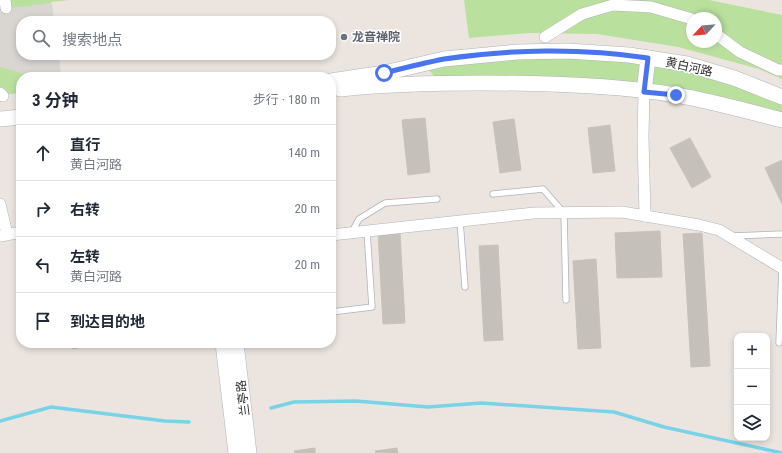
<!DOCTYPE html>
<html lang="zh">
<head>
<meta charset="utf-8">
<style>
	:root { --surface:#fff; --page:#f2f2f3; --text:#1f2937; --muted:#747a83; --line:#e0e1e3 }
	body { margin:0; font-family:"Roboto Condensed","Noto Sans SC",sans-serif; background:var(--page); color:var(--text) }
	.controls { position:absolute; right:12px; bottom:12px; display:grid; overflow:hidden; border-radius:8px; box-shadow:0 2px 6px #0003 }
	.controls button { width:36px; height:36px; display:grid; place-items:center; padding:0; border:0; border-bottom:1px solid var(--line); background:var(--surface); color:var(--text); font:20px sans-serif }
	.compass { position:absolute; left:686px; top:12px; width:36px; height:36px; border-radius:50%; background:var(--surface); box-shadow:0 2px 6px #0003; rotate:244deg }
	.stop { position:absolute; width:12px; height:12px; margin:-9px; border:3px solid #4874f0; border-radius:50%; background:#fff }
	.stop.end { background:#4874f0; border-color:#fff; box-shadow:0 1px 4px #0008 }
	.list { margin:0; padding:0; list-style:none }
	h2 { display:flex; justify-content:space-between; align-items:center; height:52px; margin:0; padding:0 16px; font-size:17px }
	h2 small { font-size:13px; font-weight:400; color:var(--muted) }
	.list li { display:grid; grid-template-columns:26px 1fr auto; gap:12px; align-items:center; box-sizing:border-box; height:56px; padding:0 16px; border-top:1px solid var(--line) }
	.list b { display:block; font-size:15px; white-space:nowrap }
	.list p { margin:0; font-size:13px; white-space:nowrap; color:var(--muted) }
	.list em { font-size:13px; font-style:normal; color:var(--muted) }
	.icon { flex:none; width:22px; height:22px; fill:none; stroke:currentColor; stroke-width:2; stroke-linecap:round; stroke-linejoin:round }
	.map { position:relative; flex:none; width:782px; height:453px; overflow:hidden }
	.search { position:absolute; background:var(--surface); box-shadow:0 2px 6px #0003; left:16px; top:16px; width:320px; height:44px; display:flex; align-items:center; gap:10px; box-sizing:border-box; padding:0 14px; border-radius:16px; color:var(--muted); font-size:15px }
	.panel { position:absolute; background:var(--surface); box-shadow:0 2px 6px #0003; left:16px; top:72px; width:320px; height:276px; border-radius:16px }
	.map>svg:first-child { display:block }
	.green { fill:#bae09e; fill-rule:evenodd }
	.plaza { fill:#d9d5d1 }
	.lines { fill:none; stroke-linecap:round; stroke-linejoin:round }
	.stream { stroke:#78d3e8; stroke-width:3.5 }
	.building { fill:#c5c1ba; stroke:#c8c1b8 }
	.lane-casing { stroke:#afb2bb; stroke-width:7 }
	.street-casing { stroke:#afb2bb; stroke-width:12 }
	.secondary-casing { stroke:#afb2bb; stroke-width:16 }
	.lane { stroke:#fff; stroke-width:5.5 }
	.street { stroke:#fff; stroke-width:11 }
	.secondary { stroke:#fff; stroke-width:15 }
	.route { stroke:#4874f0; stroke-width:5 }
	.worship-dot { fill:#6b7280; stroke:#fff; stroke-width:1.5 }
	.labels { text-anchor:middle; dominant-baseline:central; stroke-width:3; stroke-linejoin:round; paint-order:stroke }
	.worship-label { font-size:12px; font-weight:bold; fill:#5b616d; stroke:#fff; text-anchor:start }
	.street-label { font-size:12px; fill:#2c2c2c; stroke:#fff }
</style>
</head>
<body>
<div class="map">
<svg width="782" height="453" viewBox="0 0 782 453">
	<rect width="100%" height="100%" fill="#ece5df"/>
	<g class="green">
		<polygon points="0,0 70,0 51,2 53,21 21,21 21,55 60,77 21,77 21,93 0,95"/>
		<path d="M464,0H709L782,15V79L759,69L678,47L597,34L529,33L469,38ZM692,18H716V42H692Z"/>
		<polygon points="502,57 619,58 676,68 742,87 782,104 782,115 769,111 435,77 427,68"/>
	</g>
	<polygon class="plaza" points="52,3 54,21 21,21 21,55 59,55 61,77 35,77 0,67 0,9"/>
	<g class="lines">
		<g class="stream">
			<polyline points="271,408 294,402 356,401 428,407 481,403 614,412 664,427 782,453"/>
			<polyline points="0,421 51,407 165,421 189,422"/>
		</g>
	</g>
	<g class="building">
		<polygon points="425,118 430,172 408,175 402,120"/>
		<polygon points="514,119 521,170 500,173 493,122"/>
		<polygon points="610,125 615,171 593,173 588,128"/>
		<polygon points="690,138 711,177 692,188 670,148"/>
		<polygon points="782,160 782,204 765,168"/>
		<polygon points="660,231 662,277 617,278 615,233"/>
		<polygon points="400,232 405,323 383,324 378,233"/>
		<polygon points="702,233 710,366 691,367 683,234"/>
		<polygon points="498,245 503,340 484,341 479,246"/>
		<polygon points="596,259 601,348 578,349 573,261"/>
		<polygon points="72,343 97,343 73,349"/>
		<polygon points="315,448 315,453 295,453 294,451"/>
		<polygon points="397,448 398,453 376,453 375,451"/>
	</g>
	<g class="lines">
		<defs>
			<g id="lane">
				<polyline points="493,194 543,189 564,213 566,300"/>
				<polyline points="460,221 465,287"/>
				<polyline points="352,232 359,219 385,203 437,199"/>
				<polyline points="732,236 782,234"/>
				<polyline points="331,312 372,307 367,231"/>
				<polyline points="779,343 782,268"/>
			</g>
			<g id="street">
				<polyline points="5,0 6,8"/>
				<polyline points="716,34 740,52 778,70 782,70"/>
				<polyline points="545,37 582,14 613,5 651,7 692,19"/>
				<polyline points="644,92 643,137 645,216"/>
				<polyline points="0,93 3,96"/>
				<polyline points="0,204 7,234"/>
				<polyline points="331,235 534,213 622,212 699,225 719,230 782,268"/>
				<polyline points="1,236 21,232"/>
			</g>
			<g id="secondary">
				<polyline points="331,81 384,73 444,59 517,52 568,51 629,55 687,64 734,78 782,97"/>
				<path d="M340,89C389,84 436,83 485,83C549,83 613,85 676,95C711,101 747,111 782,120"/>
				<polyline points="644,92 648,58"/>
				<polyline points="0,119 21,117"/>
				<polyline points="223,343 236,453"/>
				<polyline points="236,343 249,453"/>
			</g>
		</defs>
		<use href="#lane" class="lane-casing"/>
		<use href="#street" class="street-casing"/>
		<use href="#secondary" class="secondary-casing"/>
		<use href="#lane" class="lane"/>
		<use href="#street" class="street"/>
		<use href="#secondary" class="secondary"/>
	</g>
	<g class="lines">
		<path class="route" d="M384,73C404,68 424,63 444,59C509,49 583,48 648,58L644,92L676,95"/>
	</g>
	<circle class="worship-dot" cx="344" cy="37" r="4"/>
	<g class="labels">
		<g class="worship-label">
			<text x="352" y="37">龙音禅院</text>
		</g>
		<g class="street-label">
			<text transform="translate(689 67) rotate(13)">黄白河路</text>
			<text transform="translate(243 398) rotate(-97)">兰亭路</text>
		</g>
	</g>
</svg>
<div class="controls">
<button>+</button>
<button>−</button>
<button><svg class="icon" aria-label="layers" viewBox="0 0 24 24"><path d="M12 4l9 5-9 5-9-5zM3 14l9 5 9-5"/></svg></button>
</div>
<svg class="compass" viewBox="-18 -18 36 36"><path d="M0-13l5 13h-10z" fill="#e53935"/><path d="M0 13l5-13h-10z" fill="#747a83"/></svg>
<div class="stop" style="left:384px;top:73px"></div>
<div class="stop end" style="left:676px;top:95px"></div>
<div class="search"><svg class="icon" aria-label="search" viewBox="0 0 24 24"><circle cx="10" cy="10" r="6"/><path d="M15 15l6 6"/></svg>搜索地点</div>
<section class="panel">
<h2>3 分钟<small>步行 · 180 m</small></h2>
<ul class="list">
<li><svg class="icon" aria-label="ahead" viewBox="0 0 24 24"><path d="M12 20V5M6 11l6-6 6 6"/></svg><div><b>直行</b><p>黄白河路</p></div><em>140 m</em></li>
<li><svg class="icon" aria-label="right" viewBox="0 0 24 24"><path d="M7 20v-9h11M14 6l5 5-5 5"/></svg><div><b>右转</b></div><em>20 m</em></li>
<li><svg class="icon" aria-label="left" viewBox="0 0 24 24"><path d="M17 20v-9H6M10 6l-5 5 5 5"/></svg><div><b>左转</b><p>黄白河路</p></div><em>20 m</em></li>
<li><svg class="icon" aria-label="arrive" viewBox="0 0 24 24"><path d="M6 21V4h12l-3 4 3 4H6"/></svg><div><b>到达目的地</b></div></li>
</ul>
</section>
</div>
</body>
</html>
